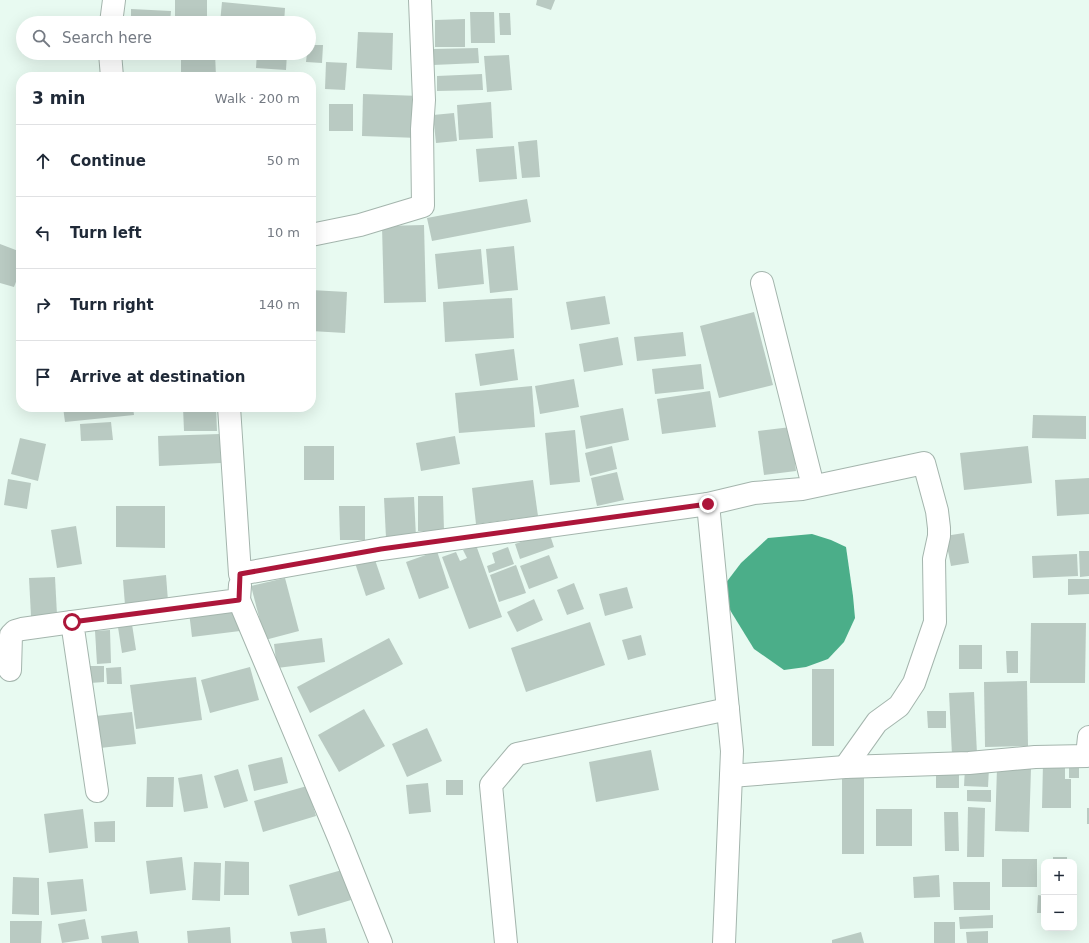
<!DOCTYPE html>
<html lang="en">
<head>
<meta charset="utf-8">
<style>
	:root { --surface:#fff; --page:#f6f6f7; --text:#1f2937; --muted:#747a83; --line:#e0e1e3 }
	body { margin:0; font-family:"DejaVu Sans",sans-serif; background:var(--page); color:var(--text) }
	.controls { position:absolute; right:12px; bottom:12px; display:grid; overflow:hidden; border-radius:8px; box-shadow:0 4px 16px #0002 }
	.controls button { width:36px; height:36px; display:grid; place-items:center; padding:0; border:0; border-bottom:1px solid var(--line); background:var(--surface); color:var(--text); font:20px sans-serif }
	.stop { position:absolute; width:12px; height:12px; margin:-9px; border:3px solid #ac163a; border-radius:50%; background:#fff }
	.stop.end { background:#ac163a; border-color:#fff; box-shadow:0 1px 4px #0008 }
	.list { margin:0; padding:0; list-style:none }
	h2 { display:flex; justify-content:space-between; align-items:center; height:52px; margin:0; padding:0 16px; font-size:17px }
	h2 small { font-size:13px; font-weight:400; color:var(--muted) }
	.list li { display:grid; grid-template-columns:26px 1fr auto; gap:12px; align-items:center; box-sizing:border-box; height:72px; padding:0 16px; border-top:1px solid var(--line) }
	.list b { display:block; font-size:15px; white-space:nowrap }
	.list em { font-size:13px; font-style:normal; color:var(--muted) }
	.icon { flex:none; width:22px; height:22px; fill:none; stroke:currentColor; stroke-width:2; stroke-linecap:round; stroke-linejoin:round }
	.map { position:relative; flex:none; width:1089px; height:943px; overflow:hidden }
	.search { position:absolute; background:var(--surface); box-shadow:0 4px 16px #0002; left:16px; top:16px; width:300px; height:44px; display:flex; align-items:center; gap:10px; box-sizing:border-box; padding:0 14px; border-radius:22px; color:var(--muted); font-size:15px }
	.panel { position:absolute; background:var(--surface); box-shadow:0 4px 16px #0002; left:16px; top:72px; width:300px; height:340px; border-radius:16px }
	.map>svg:first-child { display:block }
	.water { fill:#4bae89 }
	.building { fill:#b9cac2 }
	.lines { fill:none; stroke-linecap:round; stroke-linejoin:round }
	.minor-casing { stroke:#a4b5ad; stroke-width:24 }
	.minor { stroke:#fff; stroke-width:22 }
	.route { stroke:#ac163a; stroke-width:5 }
</style>
</head>
<body>
<div class="map">
<svg width="1089" height="943" viewBox="0 0 1089 943">
	<rect width="100%" height="100%" fill="#e8faf1"/>
	<polygon class="water" points="812,534 831,540 846,547 853,596 855,618 844,642 828,659 806,667 784,670 754,649 730,610 725,584 741,563 768,538"/>
	<g class="building">
		<rect x="175" y="0" width="32" height="23"/>
		<polygon points="537,0 555,0 551,10 536,5"/>
		<polygon points="222,2 285,8 284,23 220,23"/>
		<polygon points="131,9 171,11 170,23 131,23"/>
		<polygon points="470,12 494,12 495,43 471,43"/>
		<polygon points="499,13 510,13 511,35 500,35"/>
		<polygon points="465,19 465,47 435,47 435,20"/>
		<polygon points="358,32 393,33 392,70 356,68"/>
		<polygon points="309,45 323,45 322,63 306,62 307,53 309,53"/>
		<polygon points="478,48 479,63 433,65 433,49"/>
		<polygon points="181,53 215,53 216,77 181,77"/>
		<polygon points="257,53 287,53 286,70 256,68"/>
		<polygon points="509,55 512,90 487,92 484,56"/>
		<polygon points="326,62 347,63 345,90 325,89"/>
		<polygon points="482,74 483,90 437,91 437,76"/>
		<polygon points="363,94 420,96 419,138 362,136"/>
		<polygon points="491,102 493,138 459,140 457,105"/>
		<rect x="329" y="104" width="24" height="27"/>
		<polygon points="454,113 457,141 436,143 433,115"/>
		<polygon points="537,140 540,177 522,178 518,142"/>
		<polygon points="514,146 517,179 479,182 476,149"/>
		<polygon points="527,199 531,222 432,241 427,218"/>
		<polygon points="424,225 426,302 384,303 382,226"/>
		<polygon points="0,244 21,252 21,269 14,287 0,283"/>
		<polygon points="514,246 518,290 490,293 486,249"/>
		<polygon points="481,249 484,284 438,289 435,254"/>
		<polygon points="311,290 347,292 345,333 311,331"/>
		<polygon points="605,296 610,324 571,330 566,302"/>
		<polygon points="512,298 514,338 445,342 443,302"/>
		<polygon points="754,312 773,385 719,398 700,326"/>
		<polygon points="683,332 686,356 637,361 634,337"/>
		<polygon points="618,337 623,365 584,372 579,344"/>
		<polygon points="514,349 518,380 480,386 475,354"/>
		<polygon points="701,364 704,389 655,394 652,369"/>
		<polygon points="574,379 579,407 540,414 535,386"/>
		<polygon points="532,386 535,427 459,433 455,393"/>
		<polygon points="710,391 716,427 662,434 657,399"/>
		<polygon points="63,407 133,407 134,415 65,422"/>
		<polygon points="183,407 216,407 217,431 184,431"/>
		<polygon points="623,408 629,440 586,449 580,416"/>
		<polygon points="1033,415 1086,416 1086,439 1032,438"/>
		<polygon points="111,422 113,440 81,441 80,424"/>
		<polygon points="791,427 796,471 764,475 758,431"/>
		<polygon points="575,430 580,482 550,485 545,433"/>
		<polygon points="220,434 221,463 159,466 158,436"/>
		<polygon points="455,436 460,464 421,471 416,443"/>
		<polygon points="20,438 46,444 38,481 11,474"/>
		<rect x="304" y="446" width="30" height="34"/>
		<polygon points="612,446 617,469 590,476 585,453"/>
		<polygon points="1028,446 1032,483 964,490 960,453"/>
		<polygon points="617,472 624,500 597,506 591,478"/>
		<polygon points="1089,478 1089,514 1057,516 1055,480"/>
		<polygon points="8,479 31,483 27,509 4,505"/>
		<polygon points="533,480 538,516 476,524 472,488"/>
		<polygon points="418,496 443,496 444,531 418,531"/>
		<polygon points="414,497 416,537 386,538 384,498"/>
		<polygon points="116,506 165,506 165,548 116,547"/>
		<polygon points="339,506 365,506 365,540 340,540"/>
		<polygon points="76,526 82,564 57,568 51,530"/>
		<polygon points="549,532 554,547 520,559 515,544"/>
		<polygon points="964,533 969,563 951,566 945,536"/>
		<polygon points="476,545 502,617 469,629 442,557 456,552 460,561 467,558 463,550"/>
		<polygon points="508,547 514,564 489,573 487,566 495,563 492,553"/>
		<polygon points="437,551 449,588 419,599 406,562"/>
		<polygon points="1079,551 1089,551 1089,576 1080,577"/>
		<polygon points="1077,554 1078,576 1033,578 1032,556"/>
		<polygon points="549,555 558,578 529,589 520,566"/>
		<polygon points="374,557 385,589 366,596 355,563"/>
		<polygon points="516,565 526,593 499,602 490,575"/>
		<polygon points="166,575 168,601 125,605 123,580"/>
		<polygon points="55,577 57,615 31,616 29,578"/>
		<polygon points="285,578 299,631 265,640 251,586"/>
		<polygon points="1068,579 1089,579 1089,594 1068,595"/>
		<polygon points="574,583 584,609 567,615 557,590"/>
		<polygon points="627,587 633,608 605,616 599,594"/>
		<polygon points="534,599 543,620 517,632 507,612"/>
		<polygon points="237,606 240,631 192,637 189,612"/>
		<polygon points="131,618 136,650 122,653 117,621"/>
		<polygon points="590,622 605,665 526,692 511,648"/>
		<polygon points="1031,623 1086,623 1085,683 1030,683"/>
		<polygon points="110,630 111,663 97,664 95,631"/>
		<polygon points="641,635 646,655 628,660 622,640"/>
		<polygon points="322,638 325,662 277,668 274,644"/>
		<polygon points="389,638 403,664 310,713 297,687"/>
		<rect x="959" y="645" width="23" height="24"/>
		<polygon points="1006,651 1018,651 1018,673 1007,673"/>
		<polygon points="89,666 104,666 104,682 90,683"/>
		<polygon points="121,667 122,684 107,684 106,668"/>
		<polygon points="250,667 259,700 210,713 201,680"/>
		<rect x="812" y="669" width="22" height="77"/>
		<polygon points="196,677 202,720 136,729 130,685"/>
		<polygon points="1027,681 1028,746 985,747 984,682"/>
		<polygon points="974,692 977,754 952,755 949,693"/>
		<polygon points="364,709 385,746 339,772 318,735"/>
		<polygon points="927,711 946,711 946,728 928,728"/>
		<polygon points="132,712 136,744 100,748 96,716"/>
		<polygon points="427,728 442,761 407,777 392,744"/>
		<polygon points="651,750 659,790 596,802 589,762"/>
		<polygon points="282,757 288,783 254,791 248,765"/>
		<rect x="1069" y="759" width="10" height="19"/>
		<polygon points="1043,763 1065,763 1065,779 1071,779 1071,808 1042,808"/>
		<polygon points="965,768 989,768 988,787 964,786"/>
		<polygon points="997,768 1031,769 1029,832 995,831"/>
		<polygon points="238,769 248,801 224,808 214,776"/>
		<rect x="936" y="773" width="23" height="15"/>
		<polygon points="202,774 208,808 184,812 178,778"/>
		<polygon points="147,777 174,777 173,807 146,807"/>
		<rect x="842" y="777" width="22" height="77"/>
		<rect x="446" y="780" width="17" height="15"/>
		<polygon points="428,783 431,812 409,814 406,785"/>
		<polygon points="307,786 316,816 263,832 254,801"/>
		<polygon points="967,790 991,790 991,802 967,801"/>
		<polygon points="968,807 985,808 984,857 967,857"/>
		<rect x="1087" y="808" width="2" height="16"/>
		<polygon points="83,809 88,848 49,853 44,814"/>
		<rect x="876" y="809" width="36" height="37"/>
		<polygon points="944,812 958,812 959,851 945,851"/>
		<polygon points="115,821 115,842 95,842 94,822"/>
		<polygon points="182,857 186,890 150,894 146,861"/>
		<rect x="1053" y="857" width="14" height="5"/>
		<rect x="1002" y="859" width="35" height="28"/>
		<polygon points="225,861 249,862 249,895 224,895"/>
		<polygon points="194,862 221,863 220,901 192,900"/>
		<polygon points="342,870 351,900 298,916 289,885"/>
		<polygon points="939,875 940,897 914,898 913,877"/>
		<polygon points="13,877 39,878 39,915 12,914"/>
		<polygon points="83,879 87,911 51,915 47,882"/>
		<polygon points="953,882 990,882 990,910 954,910"/>
		<polygon points="1038,895 1044,896 1044,913 1037,913"/>
		<polygon points="993,915 993,928 960,929 959,917"/>
		<polygon points="85,919 89,939 62,943 58,924"/>
		<polygon points="10,921 42,921 41,943 10,943"/>
		<rect x="934" y="922" width="21" height="21"/>
		<polygon points="230,927 231,943 188,943 187,931"/>
		<polygon points="325,928 327,943 292,943 290,932"/>
		<polygon points="137,931 139,943 102,943 101,936"/>
		<polygon points="988,931 988,943 967,943 966,932"/>
		<polygon points="861,932 864,943 832,943 832,940"/>
	</g>
	<g class="lines">
		<defs>
			<g id="minor">
				<polyline points="111,23 114,0"/>
				<polyline points="110,53 112,77"/>
				<polyline points="311,235 360,225 423,206 422,129 424,100 420,0"/>
				<polyline points="762,283 813,486"/>
				<polyline points="229,407 240,574 381,549 708,504 754,493 802,489 924,463 937,511 939,528 939,536 934,559 935,622 914,683 899,706 877,722 845,767"/>
				<polyline points="708,504 732,751 724,943"/>
				<polyline points="239,600 339,838 381,943"/>
				<polyline points="10,670 11,635 15,631 22,629 72,622"/>
				<polyline points="731,776 845,767 969,763 1035,757 1087,756 1089,737"/>
				<polyline points="97,791 72,622 239,600 240,585"/>
				<polyline points="506,943 491,785 517,754 728,709"/>
			</g>
		</defs>
		<use href="#minor" class="minor-casing"/>
		<use href="#minor" class="minor"/>
	</g>
	<g class="lines">
		<polyline class="route" points="72,622 239,600 240,574 381,549 708,504"/>
	</g>
</svg>
<div class="controls">
<button>+</button>
<button>−</button>
</div>
<div class="stop" style="left:72px;top:622px"></div>
<div class="stop end" style="left:708px;top:504px"></div>
<div class="search"><svg class="icon" aria-label="search" viewBox="0 0 24 24"><circle cx="10" cy="10" r="6"/><path d="M15 15l6 6"/></svg>Search here</div>
<section class="panel">
<h2>3 min<small>Walk · 200 m</small></h2>
<ul class="list">
<li><svg class="icon" aria-label="ahead" viewBox="0 0 24 24"><path d="M12 20V5M6 11l6-6 6 6"/></svg><div><b>Continue</b></div><em>50 m</em></li>
<li><svg class="icon" aria-label="left" viewBox="0 0 24 24"><path d="M17 20v-9H6M10 6l-5 5 5 5"/></svg><div><b>Turn left</b></div><em>10 m</em></li>
<li><svg class="icon" aria-label="right" viewBox="0 0 24 24"><path d="M7 20v-9h11M14 6l5 5-5 5"/></svg><div><b>Turn right</b></div><em>140 m</em></li>
<li><svg class="icon" aria-label="arrive" viewBox="0 0 24 24"><path d="M6 21V4h12l-3 4 3 4H6"/></svg><div><b>Arrive at destination</b></div></li>
</ul>
</section>
</div>
</body>
</html>
